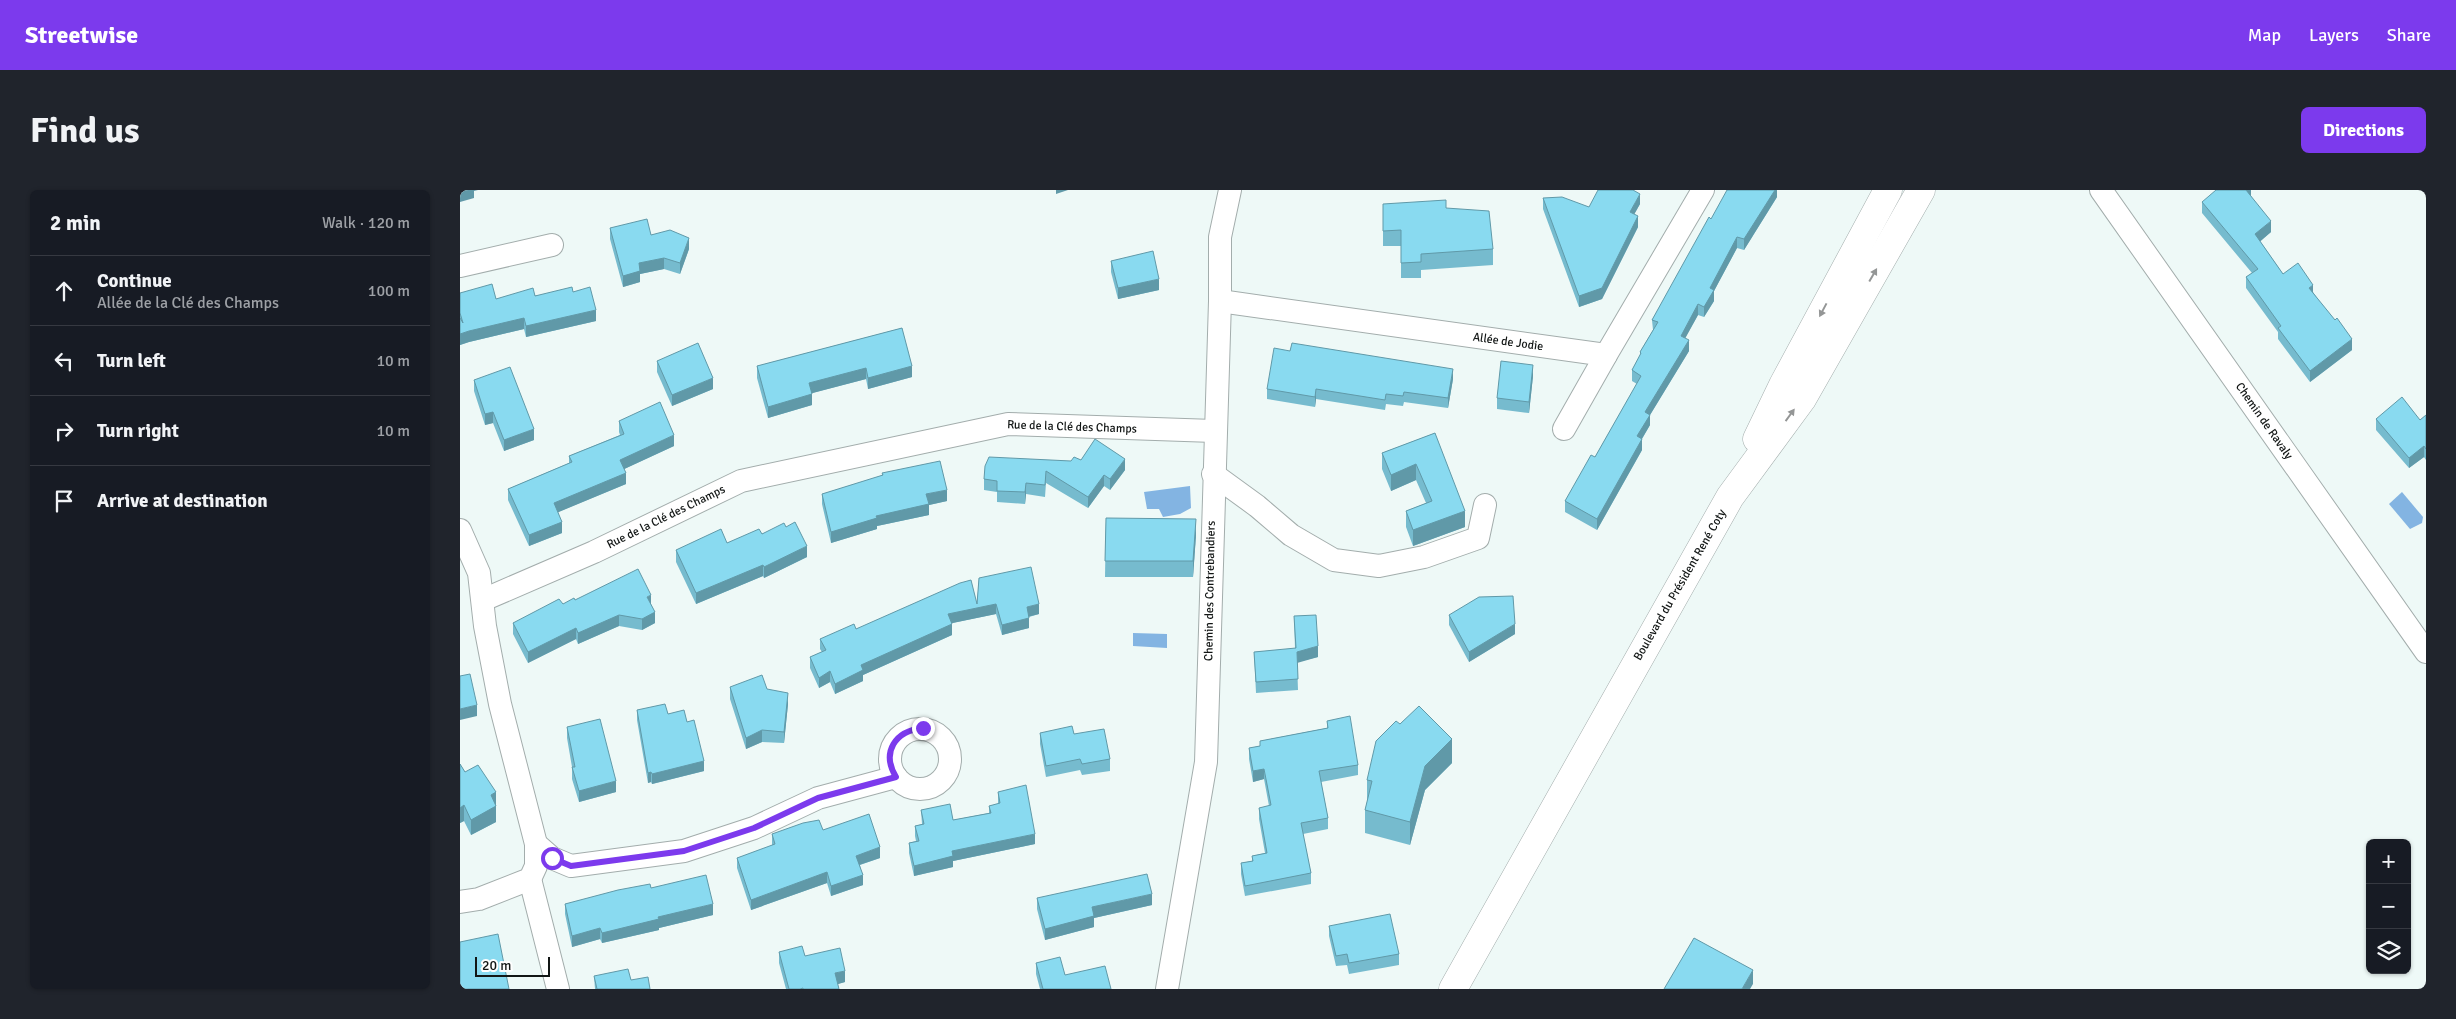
<!DOCTYPE html>
<html lang="en">
<head>
<meta charset="utf-8">
<style>
	:root { --surface:#171b24; --page:#20242c; --text:#f1f3f6; --muted:#9ea1a6; --line:#363941; --accent:#7c3aed }
	body { margin:0; font-family:Signika,sans-serif; background:var(--page); color:var(--text) }
	.controls { position:absolute; right:15px; bottom:15px; display:grid; overflow:hidden; border-radius:8px; box-shadow:0 1px 4px #0004 }
	.controls button { width:45px; height:45px; display:grid; place-items:center; padding:0; border:0; border-bottom:1px solid var(--line); background:var(--surface); color:var(--text); font:25px sans-serif }
	.scale { position:absolute; left:15px; bottom:12px; width:75px; box-sizing:border-box; padding-left:5px; border:2px solid #121615; border-top:0; font-size:14px; line-height:18px; white-space:nowrap; color:#121615; -webkit-text-stroke:4px #fff; paint-order:stroke }
	.stop { position:absolute; width:15px; height:15px; margin:-11px; border:4px solid #7c3aed; border-radius:50%; background:#fff }
	.stop.end { background:#7c3aed; border-color:#fff; box-shadow:0 1px 5px #0008 }
	.list { margin:0; padding:0; list-style:none }
	h2 { display:flex; justify-content:space-between; align-items:center; height:65px; margin:0; padding:0 20px; font-size:21px }
	h2 small { font-size:16px; font-weight:400; color:var(--muted) }
	.list li { display:grid; grid-template-columns:32px 1fr auto; gap:15px; align-items:center; box-sizing:border-box; height:70px; padding:0 20px; border-top:1px solid var(--line) }
	.list b { display:block; font-size:19px; white-space:nowrap }
	.list p { margin:0; font-size:16px; white-space:nowrap; color:var(--muted) }
	.list em { font-size:16px; font-style:normal; color:var(--muted) }
	.icon { flex:none; width:28px; height:28px; fill:none; stroke:currentColor; stroke-width:2; stroke-linecap:round; stroke-linejoin:round }
	.map { position:relative; flex:none; width:1966px; height:799px; overflow:hidden; border-radius:8px }
	header { display:flex; align-items:center; gap:30px; box-sizing:border-box; height:70px; padding:0 25px; background:var(--accent); color:#fff }
	header strong { font-size:24px }
	nav { display:flex; gap:28px; margin-inline-start:auto; font-size:18px }
	.intro { display:flex; align-items:center; justify-content:space-between; box-sizing:border-box; height:120px; padding:0 30px }
	h1 { margin:0; font-size:35px }
	.button { padding:12px 22px; border-radius:8px; background:var(--accent); color:#fff; font-size:18px; font-weight:700 }
	main { display:flex; gap:30px; padding:0 30px }
	aside { flex:1; background:var(--surface); border-radius:8px; box-shadow:0 1px 4px #0004 }
	.map>svg:first-child { display:block }
	.water { fill:#83b4e2 }
	.lines { fill:none; stroke-linecap:round; stroke-linejoin:round }
	.minor-casing { stroke:#a3adac; stroke-width:24 }
	.secondary-casing { stroke:#a3adac; stroke-width:29 }
	.minor { stroke:#fff; stroke-width:22 }
	.secondary { stroke:#fff; stroke-width:28 }
	.wall { fill:#76bbce }
	.shaded-wall { fill:#6099a8 }
	.building { fill:#89daf0; stroke:#6099a8 }
	.oneway { fill:#949696 }
	.route { stroke:#7c3aed; stroke-width:6 }
	.labels { text-anchor:middle; dominant-baseline:central; stroke-width:4.5; stroke-linejoin:round; paint-order:stroke }
	.street-label { font-size:12px; fill:#121615; stroke:#fff }
</style>
</head>
<body>
<header>
<strong>Streetwise</strong>
<nav><a>Map</a><a>Layers</a><a>Share</a></nav>
</header>
<div class="intro"><h1>Find us</h1><a class="button">Directions</a></div>
<main>
<aside>
<h2>2 min<small>Walk · 120 m</small></h2>
<ul class="list">
<li><svg class="icon" aria-label="ahead" viewBox="0 0 24 24"><path d="M12 20V5M6 11l6-6 6 6"/></svg><div><b>Continue</b><p>Allée de la Clé des Champs</p></div><em>100 m</em></li>
<li><svg class="icon" aria-label="left" viewBox="0 0 24 24"><path d="M17 20v-9H6M10 6l-5 5 5 5"/></svg><div><b>Turn left</b></div><em>10 m</em></li>
<li><svg class="icon" aria-label="right" viewBox="0 0 24 24"><path d="M7 20v-9h11M14 6l5 5-5 5"/></svg><div><b>Turn right</b></div><em>10 m</em></li>
<li><svg class="icon" aria-label="arrive" viewBox="0 0 24 24"><path d="M6 21V4h12l-3 4 3 4H6"/></svg><div><b>Arrive at destination</b></div></li>
</ul>
</aside>
<div class="map">
<svg width="1966" height="799" viewBox="0 0 1966 799">
	<rect width="100%" height="100%" fill="#eef9f7"/>
	<g class="water">
		<polygon points="730,296 731,318 720,324 703,327 699,319 687,319 684,302"/>
		<polygon points="1942,302 1963,327 1962,333 1950,339 1929,314"/>
		<polygon points="673,443 707,444 707,458 673,456"/>
	</g>
	<g class="lines">
		<defs>
			<g id="minor">
				<polyline points="1641,0 1966,462"/>
				<polyline points="0,76 92,55"/>
				<polyline points="760,111 1146,165 1243,0"/>
				<polyline points="1104,239 1146,165"/>
				<polyline points="753,284 797,316 831,345 874,370 919,376 964,367 1018,348 1025,315"/>
				<polyline points="0,340 19,383 25,436 40,514 76,654 76,676 70,689 19,709 0,712"/>
				<polyline points="23,410 134,362 281,291 548,234 754,241"/>
				<circle cx="460" cy="569" r="30"/>
				<polyline points="76,654 92,668 111,676 224,661 294,638 358,608 436,587"/>
				<polyline points="70,689 98,799"/>
				<polyline points="707,799 746,572 760,111 760,47 770,0"/>
			</g>
			<g id="secondary">
				<polyline points="1297,249 1323,195 1428,0"/>
				<polyline points="993,799 1270,307 1342,209 1461,0"/>
			</g>
		</defs>
		<use href="#minor" class="minor-casing"/>
		<use href="#secondary" class="secondary-casing"/>
		<use href="#minor" class="minor"/>
		<use href="#secondary" class="secondary"/>
	</g>
	<g class="wall">
		<polygon points="1317,0 1317,7 1284,60 1277,58 1254,101 1254,111 1244,127 1238,125 1225,148 1229,161 1190,225 1190,235 1182,249 1182,260 1137,340 1105,322 1105,311 1135,267 1177,194 1172,191 1172,180 1180,166 1180,162 1193,140 1192,130 1251,29"/>
		<polygon points="1791,0 1791,6 1811,42 1800,51 1823,84 1853,102 1892,160 1850,192 1818,149 1818,142 1786,98 1786,87 1792,83 1742,23 1742,12"/>
		<polygon points="1083,8 1129,17 1180,14 1174,24 1178,37 1142,109 1119,117 1083,19"/>
		<polygon points="923,14 1033,59 1033,75 961,80 961,88 941,88 941,56 923,56"/>
		<polygon points="150,38 191,45 229,59 220,84 204,79 180,84 180,92 163,97 150,49"/>
		<polygon points="651,71 699,100 658,109 651,82"/>
		<polygon points="113,102 136,131 66,147 64,139 9,152 0,155 0,103 36,109"/>
		<polygon points="442,138 452,187 408,199 406,189 352,203 352,215 308,228 297,188 297,176"/>
		<polygon points="197,171 253,199 212,216 197,182"/>
		<polygon points="1073,186 1069,223 1037,219 1037,208"/>
		<polygon points="993,189 988,218 944,212 943,216 926,214 925,220 856,209 855,217 807,209 807,199"/>
		<polygon points="14,190 74,250 44,261 33,233 25,235 14,201"/>
		<polygon points="1966,225 1966,270 1964,267 1949,278 1916,240 1916,229 1960,230"/>
		<polygon points="159,231 214,256 164,279 166,294 98,322 102,343 69,356 48,310 48,299 109,273 109,266 160,245 159,242"/>
		<polygon points="975,243 1005,337 953,356 946,337 946,321 966,313 956,290 931,301 922,279 922,263"/>
		<polygon points="621,270 665,280 650,300 644,296 628,318 586,293 585,307 566,304 565,314 537,312 537,302 524,300 524,289"/>
		<polygon points="422,283 487,311 469,315 469,325 417,336 417,339 371,353 362,314 362,304 422,286"/>
		<polygon points="646,328 736,345 733,387 645,387"/>
		<polygon points="326,337 347,367 304,388 303,386 236,414 216,372 216,360 267,353"/>
		<polygon points="519,388 579,424 569,427 569,438 542,445 536,424 492,433 492,445 403,485 403,491 375,504 370,492 359,498 350,478 350,467 362,462 360,459 360,449 396,439 517,414"/>
		<polygon points="115,410 191,414 195,433 182,440 159,436 118,454 116,449 68,473 53,444 53,433"/>
		<polygon points="989,425 1055,444 1009,472 989,435"/>
		<polygon points="834,426 858,467 837,472 838,500 796,503 794,462 835,459"/>
		<polygon points="270,497 307,499 328,514 324,553 302,552 286,559 270,509"/>
		<polygon points="177,520 208,524 227,532 244,581 192,594 191,592 188,593 177,530"/>
		<polygon points="867,531 898,575 898,585 861,592 868,628 868,639 843,644 851,683 851,694 785,706 781,684 781,673 792,671 792,666 805,663 799,629 799,618 809,616 804,589 793,592 789,569 789,558 800,556 800,551 867,538"/>
		<polygon points="940,534 992,573 965,600 950,655 905,643 905,620 907,612 907,590"/>
		<polygon points="107,537 156,602 119,612 112,589 112,577 107,548"/>
		<polygon points="580,543 614,544 650,569 650,581 622,585 620,580 586,587 580,554"/>
		<polygon points="0,574 5,582 36,602 36,632 11,645 4,631 0,633"/>
		<polygon points="538,602 575,654 493,671 493,677 454,686 449,663 449,653 456,651 455,646 455,636 462,634 461,620 493,630 529,623 529,616 538,614"/>
		<polygon points="363,640 420,668 400,675 403,695 371,706 367,693 291,720 277,678 277,668 312,656 312,644"/>
		<polygon points="191,698 253,725 199,738 199,740 142,753 140,749 112,757 105,724 105,714"/>
		<polygon points="577,708 692,715 634,728 634,737 585,750 577,719"/>
		<polygon points="869,736 939,764 939,775 889,784 887,775 876,776 869,746"/>
		<polygon points="319,762 345,766 385,792 377,794 379,799 326,799 319,773"/>
		<polygon points="576,773 605,785 651,799 580,799 576,784"/>
		<polygon points="134,786 171,790 190,799 135,799"/>
	</g>
	<g class="shaded-wall">
		<polygon points="4,0 18,0 14,1 14,8 0,12 0,1"/>
		<polygon points="596,0 608,0 596,4"/>
		<polygon points="1315,0 1317,0 1317,7 1284,60 1284,49"/>
		<polygon points="1786,0 1791,0 1791,7"/>
		<polygon points="1180,4 1180,14 1170,32 1170,22"/>
		<polygon points="1178,26 1178,37 1142,109 1119,117 1119,106"/>
		<polygon points="1811,31 1811,42 1795,56 1795,44"/>
		<polygon points="1277,47 1277,58 1254,101 1254,111 1244,127 1244,117 1250,98"/>
		<polygon points="229,48 229,59 220,84 220,73"/>
		<polygon points="204,68 204,79 180,84 180,92 163,97 163,86 179,73"/>
		<polygon points="699,89 699,100 658,109 658,98"/>
		<polygon points="1853,95 1853,106 1849,98"/>
		<polygon points="1238,114 1238,125 1221,156 1221,146"/>
		<polygon points="136,120 136,131 66,147 66,136"/>
		<polygon points="64,128 64,139 9,152 0,155 0,144 9,141"/>
		<polygon points="1892,149 1892,160 1850,192 1850,181"/>
		<polygon points="1229,150 1229,161 1190,225 1190,235 1177,257 1177,246 1185,222"/>
		<polygon points="1073,175 1073,186 1069,223 1069,212"/>
		<polygon points="452,176 452,187 408,199 408,188"/>
		<polygon points="406,178 406,189 349,204 349,193"/>
		<polygon points="993,179 993,189 988,218 988,208"/>
		<polygon points="253,188 253,199 212,216 212,205"/>
		<polygon points="856,199 856,209 855,217 855,207"/>
		<polygon points="352,204 352,215 308,228 308,217"/>
		<polygon points="33,222 33,233 25,235 25,224"/>
		<polygon points="74,239 74,250 44,261 44,250"/>
		<polygon points="214,245 214,256 160,281 160,270"/>
		<polygon points="1182,249 1182,260 1137,340 1137,329"/>
		<polygon points="1964,256 1964,267 1949,278 1949,268"/>
		<polygon points="665,269 665,280 650,300 650,289"/>
		<polygon points="956,274 956,290 931,301 931,285"/>
		<polygon points="166,283 166,294 94,324 94,313"/>
		<polygon points="644,285 644,296 628,318 628,307"/>
		<polygon points="566,293 566,304 565,314 565,302"/>
		<polygon points="487,300 487,311 469,315 469,325 417,336 417,339 371,353 371,342 416,326 466,304"/>
		<polygon points="1005,321 1005,337 953,356 953,340"/>
		<polygon points="736,329 736,345 733,387 733,371"/>
		<polygon points="102,332 102,343 69,356 69,345"/>
		<polygon points="347,356 347,367 304,388 304,377"/>
		<polygon points="303,375 303,386 236,414 236,403"/>
		<polygon points="191,405 191,416 187,407"/>
		<polygon points="536,414 536,424 488,434 488,424"/>
		<polygon points="579,414 579,424 567,427 567,417"/>
		<polygon points="195,422 195,433 182,440 182,429"/>
		<polygon points="159,425 159,436 118,454 118,443"/>
		<polygon points="569,428 569,438 542,445 542,435"/>
		<polygon points="492,434 492,445 403,485 403,491 375,504 375,494 401,475"/>
		<polygon points="1055,434 1055,444 1009,472 1009,462"/>
		<polygon points="116,438 116,449 68,473 68,462"/>
		<polygon points="858,456 858,467 837,473 837,462"/>
		<polygon points="370,481 370,492 359,498 359,488"/>
		<polygon points="328,503 328,514 324,553 324,542"/>
		<polygon points="17,515 17,526 0,530 0,519"/>
		<polygon points="302,540 302,552 286,559 286,548"/>
		<polygon points="992,549 992,573 965,600 950,655 950,632 965,576"/>
		<polygon points="244,571 244,581 192,594 192,584"/>
		<polygon points="804,579 804,589 793,592 793,581"/>
		<polygon points="191,582 191,592 188,593 188,583"/>
		<polygon points="156,591 156,602 119,612 119,601"/>
		<polygon points="36,602 36,632 11,645 11,630 31,605"/>
		<polygon points="4,615 4,631 0,633 0,618"/>
		<polygon points="575,644 575,654 493,671 493,677 454,686 454,676 492,661"/>
		<polygon points="420,657 420,668 396,676 396,666"/>
		<polygon points="367,682 367,693 291,720 291,710"/>
		<polygon points="403,685 403,695 371,706 371,696"/>
		<polygon points="692,704 692,715 634,728 634,737 585,750 585,739 632,717"/>
		<polygon points="253,714 253,725 199,738 199,740 142,753 142,743 198,727"/>
		<polygon points="140,738 140,749 112,757 112,746"/>
		<polygon points="1293,780 1293,794 1290,799 1282,799"/>
		<polygon points="385,781 385,792 375,795 375,783"/>
	</g>
	<g class="building">
		<polygon points="1138,0 1173,0 1180,4 1170,22 1178,26 1142,98 1119,106 1083,8 1102,7 1129,17"/>
		<polygon points="1267,0 1315,0 1284,49 1277,47 1250,98 1254,100 1244,117 1238,114 1221,146 1229,150 1185,222 1190,225 1177,246 1182,249 1137,329 1105,311 1131,265 1135,267 1181,186 1172,180 1181,163 1180,162 1198,132 1192,130 1249,27 1251,29"/>
		<polygon points="1756,0 1786,0 1811,31 1795,44 1823,84 1838,73 1853,95 1849,98 1875,130 1877,128 1892,149 1850,181 1818,138 1821,136 1786,87 1798,79 1742,12"/>
		<polygon points="986,10 986,18 1029,21 1033,59 961,64 961,72 941,73 941,40 923,41 923,14"/>
		<polygon points="187,29 191,45 210,40 229,48 220,73 204,68 179,73 180,81 163,86 150,38"/>
		<polygon points="693,61 699,89 658,98 651,71"/>
		<polygon points="32,94 36,109 73,98 75,106 112,97 113,102 130,97 136,120 66,136 64,128 9,141 0,144 0,128 3,133 0,123 0,103"/>
		<polygon points="442,138 452,176 408,188 406,178 349,193 352,204 308,217 297,176"/>
		<polygon points="238,153 253,188 212,205 197,171"/>
		<polygon points="832,153 993,179 988,208 944,202 943,206 926,204 925,210 856,199 855,207 807,199 814,158 830,161"/>
		<polygon points="1041,171 1073,175 1069,212 1037,208"/>
		<polygon points="50,177 74,239 44,250 33,222 25,224 14,190"/>
		<polygon points="1942,207 1960,230 1966,225 1966,259 1964,256 1949,268 1916,229"/>
		<polygon points="200,212 214,245 160,270 166,283 94,313 102,332 69,345 48,299 112,272 109,266 164,244 159,231"/>
		<polygon points="975,243 1005,321 953,340 946,321 972,311 956,274 931,285 922,263"/>
		<polygon points="635,249 665,269 650,289 644,285 628,307 586,281 585,295 566,293 565,302 537,301 537,291 524,289 525,276 529,267 611,271 614,267 621,270"/>
		<polygon points="480,271 487,300 466,304 469,314 416,326 417,328 371,342 362,304 423,285 422,283"/>
		<polygon points="646,328 736,329 733,371 645,371"/>
		<polygon points="335,332 347,356 304,377 303,375 236,403 216,360 261,339 267,353 299,339 302,344 324,333 326,337"/>
		<polygon points="571,377 579,414 567,417 569,428 542,435 536,414 488,424 492,434 401,475 403,480 375,494 370,481 359,488 350,467 366,460 360,449 394,434 396,439 500,393 511,390 517,414 519,388"/>
		<polygon points="178,379 191,405 187,407 195,422 182,429 159,425 118,443 116,438 68,462 53,433 99,409 103,414 114,408 115,410"/>
		<polygon points="1053,406 1055,434 1009,462 989,425 1019,407"/>
		<polygon points="856,425 858,456 837,462 838,489 796,492 794,462 836,458 834,426"/>
		<polygon points="10,484 17,515 0,519 0,486"/>
		<polygon points="302,485 307,499 328,503 324,542 302,540 286,548 270,497"/>
		<polygon points="205,514 208,524 224,520 227,532 234,530 244,571 192,584 191,582 188,583 177,520"/>
		<polygon points="959,516 992,549 965,576 950,632 905,620 912,591 907,590 916,551 936,531 940,534"/>
		<polygon points="890,526 898,575 859,581 868,628 841,633 851,683 785,696 781,673 793,671 792,666 807,663 799,618 811,615 804,579 793,581 789,558 800,556 800,551 868,538 867,531"/>
		<polygon points="140,529 156,591 119,601 112,577 115,577 107,537"/>
		<polygon points="612,536 614,544 644,539 650,569 622,574 620,569 586,576 580,543"/>
		<polygon points="0,574 5,582 18,575 36,602 31,605 36,616 11,630 4,615 0,618"/>
		<polygon points="566,595 575,644 492,661 493,666 454,676 449,653 459,651 455,636 464,634 461,620 490,614 493,630 531,623 529,616 540,613 538,602"/>
		<polygon points="409,624 420,657 396,666 403,685 371,696 367,682 291,710 277,668 315,654 312,644 343,633 359,630 363,640"/>
		<polygon points="687,684 692,704 632,717 634,726 585,739 577,708"/>
		<polygon points="246,685 253,714 198,727 199,729 142,743 140,738 112,746 105,714 158,700 190,694 191,698"/>
		<polygon points="930,724 939,764 889,773 887,764 876,766 869,736"/>
		<polygon points="38,744 49,799 0,799 0,752"/>
		<polygon points="1234,748 1293,780 1282,799 1204,799"/>
		<polygon points="342,756 345,766 380,758 385,781 375,783 379,799 343,799 343,798 340,799 329,799 319,762"/>
		<polygon points="600,767 605,785 645,776 651,799 583,799 576,773"/>
		<polygon points="168,779 171,790 188,787 190,799 137,799 134,786"/>
	</g>
	<defs><path id="oneway-solid" d="M-6-.8H1V-3.2L6.5 0L1 3.2V.8H-6Z" transform="scale(1.25)"/></defs>
	<g class="oneway">
		<use href="#oneway-solid" transform="translate(1413 85) rotate(-60)"/>
		<use href="#oneway-solid" transform="translate(1363 120) rotate(118)"/>
		<use href="#oneway-solid" transform="translate(1330 225) rotate(-54)"/>
	</g>
	<g class="lines">
		<path class="route" d="M92,668L111,676L224,661L294,638L358,608L436,587C421,562 435,541 463,538"/>
	</g>
	<g class="labels">
		<g class="street-label">
			<text transform="translate(1048 152) rotate(8)">Allée de Jodie</text>
			<text transform="translate(1804 231) rotate(55)">Chemin de Ravaly</text>
			<text transform="translate(612 237) rotate(2)">Rue de la Clé des Champs</text>
			<text transform="translate(206 327) rotate(-26)">Rue de la Clé des Champs</text>
			<text transform="translate(1220 395) rotate(-60)">Boulevard du Président René Coty</text>
			<text transform="translate(750 401) rotate(-89)">Chemin des Contrebandiers</text>
		</g>
	</g>
</svg>
<div class="controls">
<button>+</button>
<button>−</button>
<button><svg class="icon" aria-label="layers" viewBox="0 0 24 24"><path d="M12 4l9 5-9 5-9-5zM3 14l9 5 9-5"/></svg></button>
</div>
<div class="scale">20 m</div>
<div class="stop" style="left:92px;top:668px"></div>
<div class="stop end" style="left:463px;top:538px"></div>
</div>
</main>
</body>
</html>
